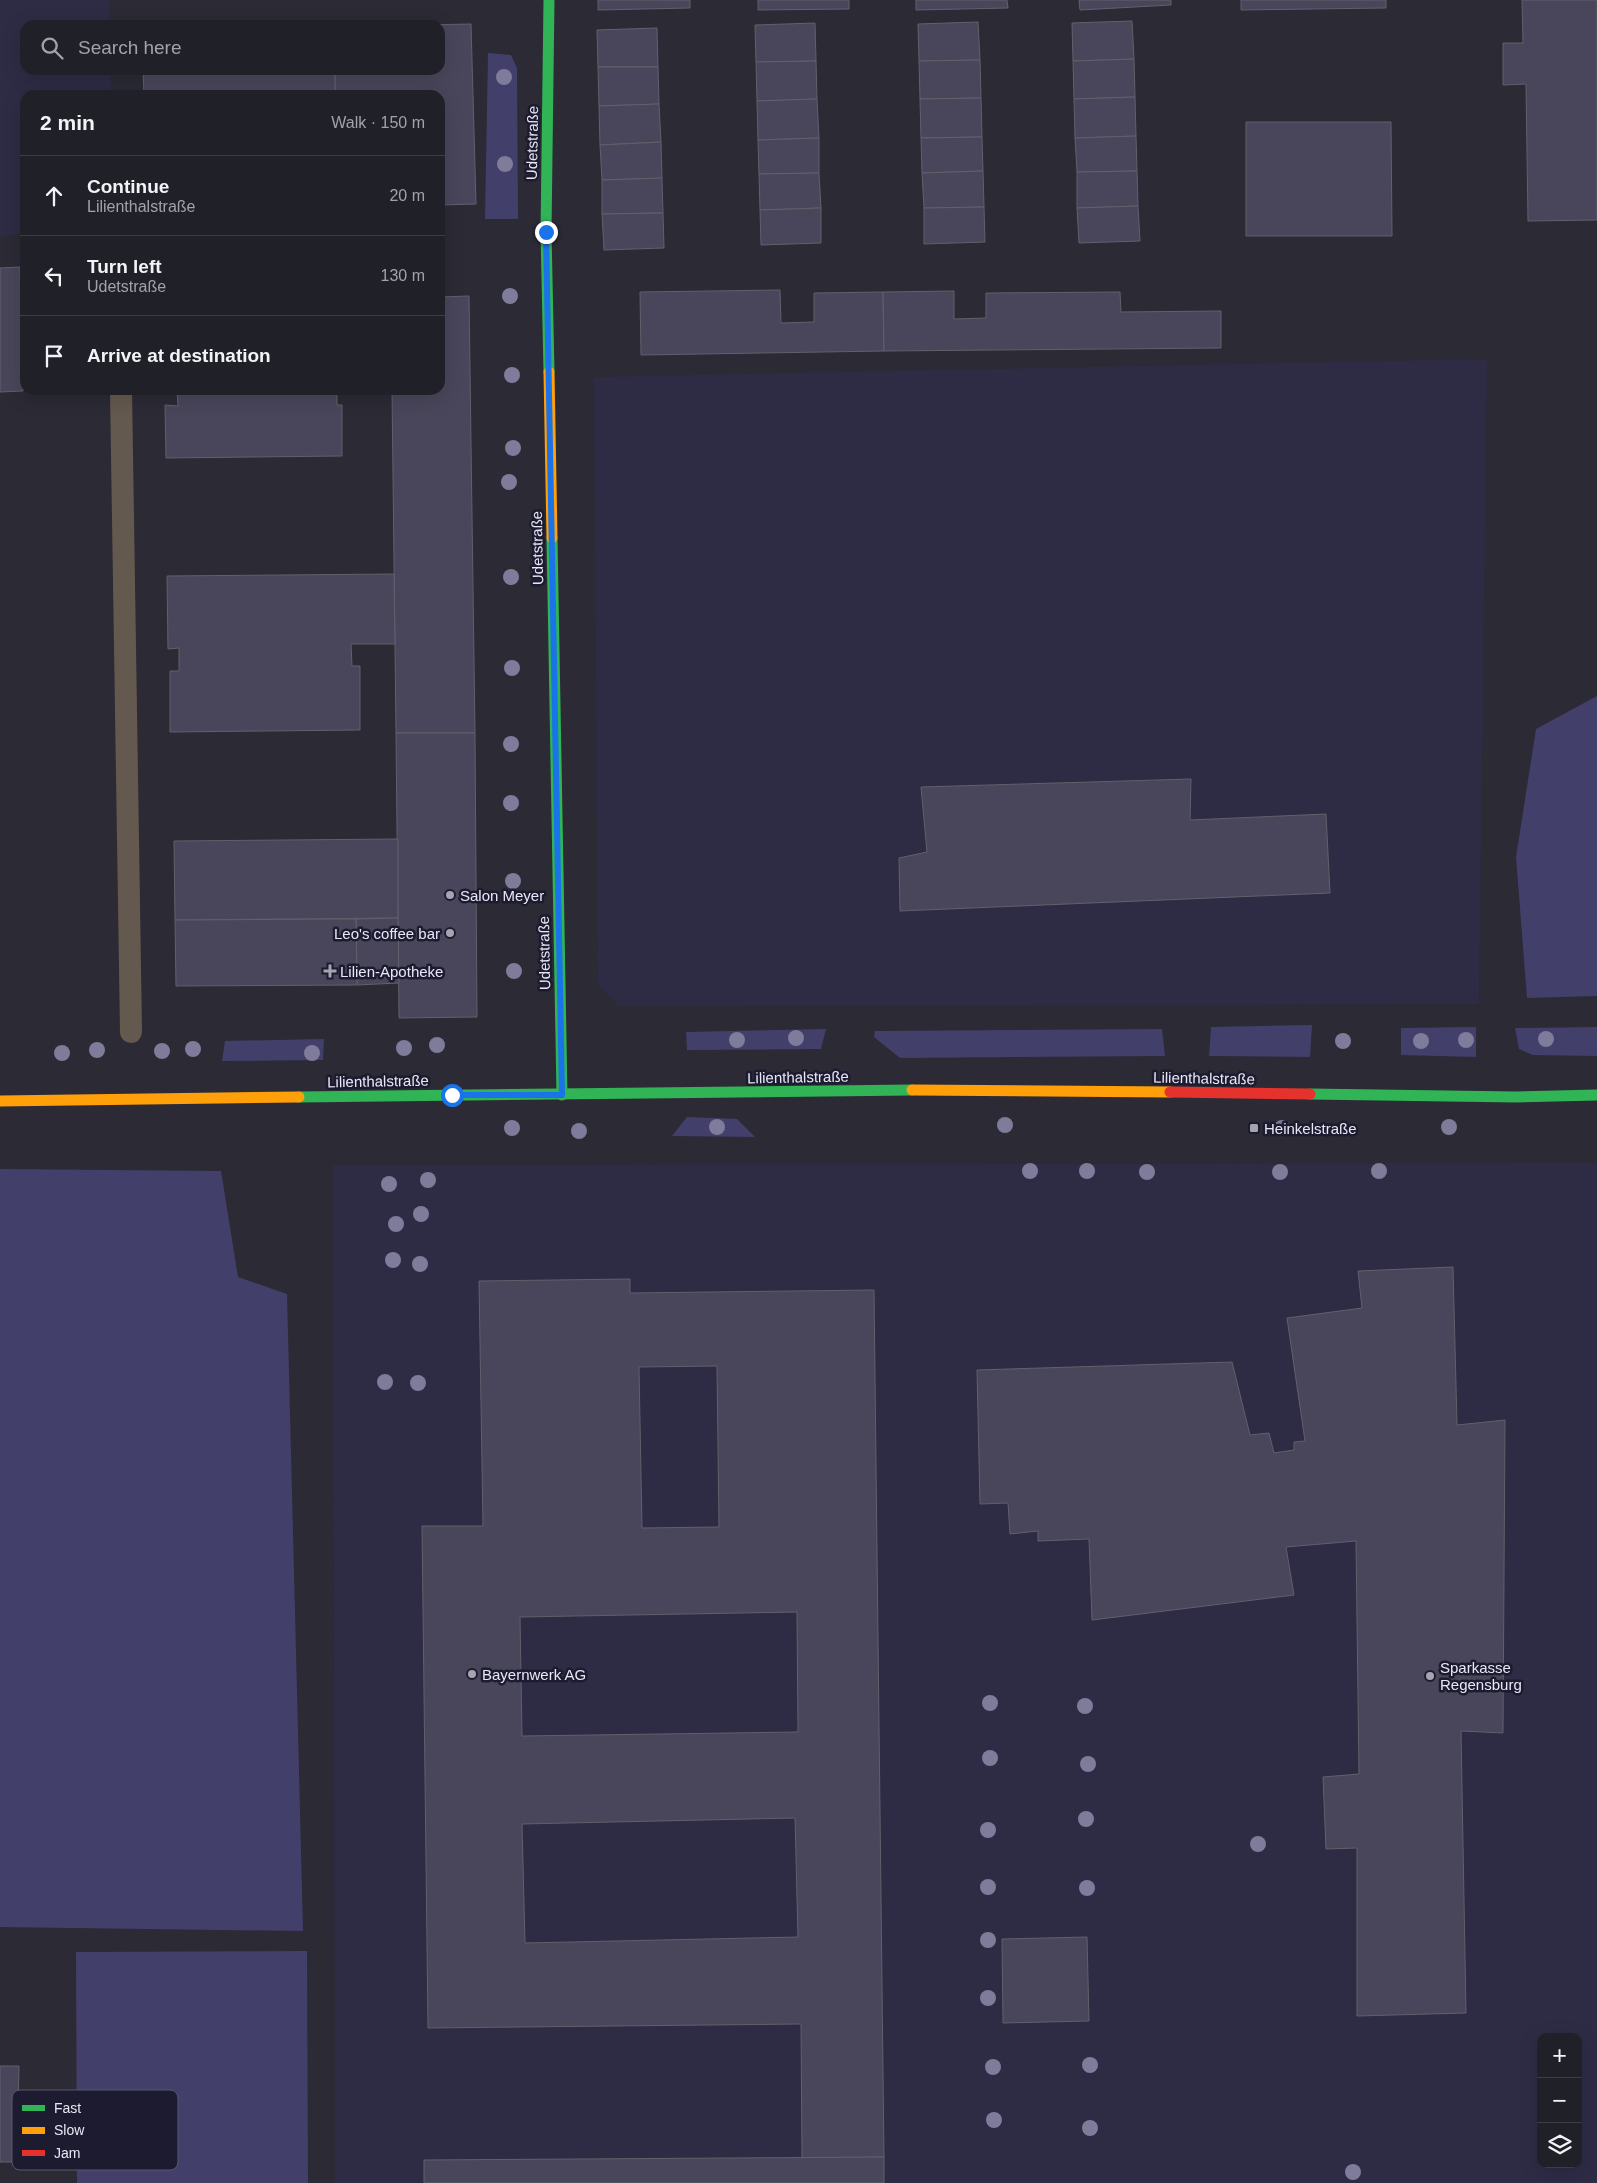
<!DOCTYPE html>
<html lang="en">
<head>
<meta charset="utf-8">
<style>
	:root { --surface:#202028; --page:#2d2d34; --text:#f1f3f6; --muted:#a2a3a8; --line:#3d3e45 }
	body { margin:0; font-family:Helvetica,sans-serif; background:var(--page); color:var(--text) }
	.controls { position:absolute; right:15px; bottom:15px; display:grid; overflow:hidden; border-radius:10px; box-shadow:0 5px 20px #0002 }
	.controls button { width:45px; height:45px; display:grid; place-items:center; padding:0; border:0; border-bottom:1px solid var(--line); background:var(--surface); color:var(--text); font:25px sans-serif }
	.stop { position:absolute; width:15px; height:15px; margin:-11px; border:4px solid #1a73e8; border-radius:50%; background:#fff }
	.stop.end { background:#1a73e8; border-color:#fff; box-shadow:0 1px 5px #0008 }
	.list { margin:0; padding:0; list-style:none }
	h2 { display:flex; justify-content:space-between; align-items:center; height:65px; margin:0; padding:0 20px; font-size:21px }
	h2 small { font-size:16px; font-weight:400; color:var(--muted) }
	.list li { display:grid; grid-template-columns:32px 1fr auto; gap:15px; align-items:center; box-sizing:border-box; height:80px; padding:0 20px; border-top:1px solid var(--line) }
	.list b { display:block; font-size:19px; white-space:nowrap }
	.list p { margin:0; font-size:16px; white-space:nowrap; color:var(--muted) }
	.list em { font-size:16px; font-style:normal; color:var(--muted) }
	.icon { flex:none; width:28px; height:28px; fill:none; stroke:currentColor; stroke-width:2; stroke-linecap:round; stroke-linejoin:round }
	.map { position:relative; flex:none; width:1597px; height:2183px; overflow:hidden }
	.search { position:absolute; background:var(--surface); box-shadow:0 5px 20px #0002; left:20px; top:20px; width:425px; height:55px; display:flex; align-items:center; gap:12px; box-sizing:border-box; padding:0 18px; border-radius:15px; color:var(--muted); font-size:19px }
	.panel { position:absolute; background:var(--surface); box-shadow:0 5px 20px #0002; left:20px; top:90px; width:425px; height:305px; border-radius:15px }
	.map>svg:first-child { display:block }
	.built { fill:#2e2b45; fill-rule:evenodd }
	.green { fill:#433f6b }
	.building { fill:#49465b; stroke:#61606b; fill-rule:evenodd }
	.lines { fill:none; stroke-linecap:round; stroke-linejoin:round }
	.lane { stroke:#64594e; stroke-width:22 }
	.fast { stroke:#30b455; stroke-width:11 }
	.slow { stroke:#ff9f0a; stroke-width:11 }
	.jam { stroke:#e5322d; stroke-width:11 }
	.tree { fill:#7e7c9a }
	.route { stroke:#1a73e8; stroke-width:6 }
	.poi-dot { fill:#a5a5b2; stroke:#1d1b30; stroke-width:2 }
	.labels { text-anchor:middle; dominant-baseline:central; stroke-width:5; stroke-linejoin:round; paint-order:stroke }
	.street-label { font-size:15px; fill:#e7e7f5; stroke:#1d1b30 }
	.poi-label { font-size:15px; fill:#e7e7f5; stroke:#1d1b30; text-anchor:start }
	.key { fill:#1d1b30; stroke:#5a586b; stroke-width:1 }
	.key-label { font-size:14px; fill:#e7e7f5 }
</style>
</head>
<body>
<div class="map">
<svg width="1597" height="2183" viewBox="0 0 1597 2183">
	<rect width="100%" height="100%" fill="#2b2a35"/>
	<g class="built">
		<polygon points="0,0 109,0 109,25 25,25 25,70 110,70 111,95 25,95 25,232 0,237"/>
		<polygon points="1487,359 1479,1004 619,1006 598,985 594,377"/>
		<path d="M1597,1163V2183H335L333,1165ZM1541,2037H1578V2164H1541Z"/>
	</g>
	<g class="green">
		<polygon points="488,53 511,55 517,68 518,219 485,219"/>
		<polygon points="1597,696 1597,996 1527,998 1516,857 1536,729"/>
		<polygon points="1312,1025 1310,1057 1209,1056 1211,1027"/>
		<polygon points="1476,1027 1476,1057 1401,1055 1401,1028"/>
		<polygon points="1597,1027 1597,1056 1533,1055 1519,1049 1515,1028"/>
		<polygon points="826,1029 821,1049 687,1050 686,1032"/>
		<polygon points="1162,1029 1165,1056 900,1058 874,1037 875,1031"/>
		<polygon points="324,1039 323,1060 222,1061 225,1041"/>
		<polygon points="687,1117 737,1119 755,1137 672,1136"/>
		<polygon points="0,1169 221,1171 238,1277 287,1294 303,1931 0,1927"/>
		<polygon points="307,1951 308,2183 77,2183 76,1952"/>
	</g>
	<g class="building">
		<polygon points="598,0 690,0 690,8 598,10"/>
		<polygon points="758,0 849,0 849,9 758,10"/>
		<polygon points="916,0 1007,0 1008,8 916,10"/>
		<polygon points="1079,0 1171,0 1171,5 1080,10"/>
		<polygon points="1241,0 1386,0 1386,8 1241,10"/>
		<polygon points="1522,0 1597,0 1597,220 1528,221 1526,84 1503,85 1503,43 1523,43"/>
		<polygon points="1132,21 1134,59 1073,61 1072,23"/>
		<polygon points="978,22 980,60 919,61 918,24"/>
		<polygon points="815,23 816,61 756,62 755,25"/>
		<polygon points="471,24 476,204 440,205 440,95 335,95 335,70 440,70 440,25 423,25"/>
		<polygon points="657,28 658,67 598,67 597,30"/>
		<polygon points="1134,59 1135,97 1074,99 1073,61"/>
		<polygon points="980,60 981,98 920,99 919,61"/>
		<polygon points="816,61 817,99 757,101 756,62"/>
		<polygon points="598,67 658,67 659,104 599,106"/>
		<polygon points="143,70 335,70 335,95 144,95"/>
		<polygon points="1135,97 1136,136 1075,138 1074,99"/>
		<polygon points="981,98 982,137 921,138 920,99"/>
		<polygon points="817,99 819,138 758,140 757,101"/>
		<polygon points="659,104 661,142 600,145 599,106"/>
		<polygon points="1246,122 1391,122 1392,236 1246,236"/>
		<polygon points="1136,136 1137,171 1077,172 1075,138"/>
		<polygon points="982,137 983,171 922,173 921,138"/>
		<polygon points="819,138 819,173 759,174 758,140"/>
		<polygon points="661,142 662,178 602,180 600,145"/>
		<polygon points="983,171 984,207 924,208 922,173"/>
		<polygon points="1137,171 1138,206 1077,208 1077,172"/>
		<polygon points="819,173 821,208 760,210 759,174"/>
		<polygon points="662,178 663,213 602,214 602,180"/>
		<polygon points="1138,206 1140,241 1079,243 1077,208"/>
		<polygon points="984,207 985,242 924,244 924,208"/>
		<polygon points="821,208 821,243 761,245 760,210"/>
		<polygon points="663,213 664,248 604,250 602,214"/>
		<polygon points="20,267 23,391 0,392 0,268"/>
		<polygon points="780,290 781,323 814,322 814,293 883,292 884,351 641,355 640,292"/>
		<polygon points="954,291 954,319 986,318 986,293 1120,292 1121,312 1221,311 1221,348 884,351 883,292"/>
		<polygon points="469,296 475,733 396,733 392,390 440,390 440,297"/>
		<polygon points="177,390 337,390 337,405 342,405 342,456 166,458 165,405 178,406"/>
		<polygon points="394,574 395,644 351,644 352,666 360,666 360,730 170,732 170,671 179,671 179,648 168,649 167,576"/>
		<polygon points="396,733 475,733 477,1017 399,1018"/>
		<polygon points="1191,779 1190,820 1326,814 1330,893 900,911 899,858 927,852 921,787"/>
		<polygon points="398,839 398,918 175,920 174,841"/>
		<polygon points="398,918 399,983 357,985 356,919"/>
		<polygon points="356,919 357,985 176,986 175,920"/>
		<polygon points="1453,1267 1457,1425 1505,1420 1503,1733 1461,1731 1466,2013 1357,2016 1357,1848 1326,1849 1323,1777 1359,1774 1356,1541 1286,1547 1294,1595 1092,1620 1089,1539 1038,1541 1038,1531 1010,1534 1008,1503 980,1504 977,1370 1232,1362 1250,1435 1269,1433 1274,1453 1294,1450 1294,1442 1305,1441 1287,1318 1362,1308 1358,1271"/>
		<path d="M630,1279V1293L874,1290L884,2157L802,2158L801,2024L428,2028L422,1526H483L479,1281ZM717,1366L719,1527L642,1528L639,1367ZM797,1612L798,1732L522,1736L520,1617ZM795,1818L798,1937L525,1943L522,1824Z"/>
		<polygon points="1087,1937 1089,2021 1003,2023 1002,1939"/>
		<polygon points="0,2066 19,2066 17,2162 0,2162"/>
		<polygon points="884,2157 884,2183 424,2183 424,2160"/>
	</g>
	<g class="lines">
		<polyline class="lane" points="121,390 131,1032"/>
		<g class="fast">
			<polyline points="549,372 546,232 549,0"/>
			<polyline points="552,538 562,1095"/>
			<polyline points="1310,1094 1516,1097 1597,1095"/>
			<polyline points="299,1097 912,1090"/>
		</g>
		<g class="slow">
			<polyline points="549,372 552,538"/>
			<polyline points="912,1090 1170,1092"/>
			<polyline points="0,1101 299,1097"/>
		</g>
		<polyline class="jam" points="1170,1092 1310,1094"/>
	</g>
	<g class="tree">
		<circle cx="504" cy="77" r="8"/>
		<circle cx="505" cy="164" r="8"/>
		<circle cx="510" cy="296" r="8"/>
		<circle cx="512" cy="375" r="8"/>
		<circle cx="513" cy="448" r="8"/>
		<circle cx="509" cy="482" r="8"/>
		<circle cx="511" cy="577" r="8"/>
		<circle cx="512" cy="668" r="8"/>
		<circle cx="511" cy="744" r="8"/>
		<circle cx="511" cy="803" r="8"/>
		<circle cx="513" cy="881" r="8"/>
		<circle cx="514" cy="971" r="8"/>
		<circle cx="796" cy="1038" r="8"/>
		<circle cx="1546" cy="1039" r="8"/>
		<circle cx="737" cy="1040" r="8"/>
		<circle cx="1466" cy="1040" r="8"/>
		<circle cx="1343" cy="1041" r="8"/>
		<circle cx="1421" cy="1041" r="8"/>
		<circle cx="437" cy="1045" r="8"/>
		<circle cx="404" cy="1048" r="8"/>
		<circle cx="193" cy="1049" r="8"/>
		<circle cx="97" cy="1050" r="8"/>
		<circle cx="162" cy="1051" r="8"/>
		<circle cx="62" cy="1053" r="8"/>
		<circle cx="312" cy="1053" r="8"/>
		<circle cx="1005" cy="1125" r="8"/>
		<circle cx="717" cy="1127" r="8"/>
		<circle cx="1449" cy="1127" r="8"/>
		<circle cx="512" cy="1128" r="8"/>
		<circle cx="1282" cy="1128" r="8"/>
		<circle cx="579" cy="1131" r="8"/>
		<circle cx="1030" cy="1171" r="8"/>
		<circle cx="1087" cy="1171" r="8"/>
		<circle cx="1379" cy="1171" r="8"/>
		<circle cx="1147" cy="1172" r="8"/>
		<circle cx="1280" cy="1172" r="8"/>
		<circle cx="428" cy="1180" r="8"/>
		<circle cx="389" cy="1184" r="8"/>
		<circle cx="421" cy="1214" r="8"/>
		<circle cx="396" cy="1224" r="8"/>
		<circle cx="393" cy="1260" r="8"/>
		<circle cx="420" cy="1264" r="8"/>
		<circle cx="385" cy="1382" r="8"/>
		<circle cx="418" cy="1383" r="8"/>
		<circle cx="990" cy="1703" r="8"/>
		<circle cx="1085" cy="1706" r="8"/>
		<circle cx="990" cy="1758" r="8"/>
		<circle cx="1088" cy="1764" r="8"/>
		<circle cx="1086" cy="1819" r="8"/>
		<circle cx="988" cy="1830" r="8"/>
		<circle cx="1258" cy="1844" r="8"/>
		<circle cx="988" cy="1887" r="8"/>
		<circle cx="1087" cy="1888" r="8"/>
		<circle cx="988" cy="1940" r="8"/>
		<circle cx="988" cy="1998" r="8"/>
		<circle cx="1090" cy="2065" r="8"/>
		<circle cx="993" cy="2067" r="8"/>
		<circle cx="994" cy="2120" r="8"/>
		<circle cx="1090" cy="2128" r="8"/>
		<circle cx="1353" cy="2172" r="8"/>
	</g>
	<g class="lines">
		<polyline class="route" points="452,1095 562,1095 546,232"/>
	</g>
	<g class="poi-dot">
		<circle cx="450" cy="895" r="5"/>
		<circle cx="450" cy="933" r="5"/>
		<path d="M327.5 963.5h5v5h5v5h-5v5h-5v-5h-5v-5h5z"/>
		<rect x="1249" y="1123" width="10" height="10" rx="2.5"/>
		<circle cx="472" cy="1674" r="5"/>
		<circle cx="1430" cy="1676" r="5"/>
	</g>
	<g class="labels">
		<g class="street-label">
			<text transform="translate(532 143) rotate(-89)">Udetstraße</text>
			<text transform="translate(537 548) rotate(-91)">Udetstraße</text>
			<text transform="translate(544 953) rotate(-91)">Udetstraße</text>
			<text transform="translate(798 1077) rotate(-1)">Lilienthalstraße</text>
			<text transform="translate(1204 1078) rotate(1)">Lilienthalstraße</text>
			<text transform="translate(378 1081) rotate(-1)">Lilienthalstraße</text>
		</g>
		<g class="poi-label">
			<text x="460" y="895">Salon Meyer</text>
			<text x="440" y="933" text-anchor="end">Leo's coffee bar</text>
			<text x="340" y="971">Lilien-Apotheke</text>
			<text x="1264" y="1128">Heinkelstraße</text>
			<text x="1440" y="1667">Sparkasse<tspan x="1440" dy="17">Regensburg</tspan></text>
			<text x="482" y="1674">Bayernwerk AG</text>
		</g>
	</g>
	<rect x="12" y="2090" width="166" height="80" rx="8" class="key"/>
	<rect x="22" y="2105" width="23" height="6" fill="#30b455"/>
	<rect x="22" y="2127" width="23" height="7" fill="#ff9f0a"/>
	<rect x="22" y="2150" width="23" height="6" fill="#e5322d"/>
	<g class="key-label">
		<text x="54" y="2113">Fast</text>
		<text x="54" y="2135">Slow</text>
		<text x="54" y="2158">Jam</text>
	</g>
</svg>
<div class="controls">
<button>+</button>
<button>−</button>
<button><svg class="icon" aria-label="layers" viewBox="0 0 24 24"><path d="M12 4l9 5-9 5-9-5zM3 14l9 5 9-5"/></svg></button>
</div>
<div class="stop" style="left:452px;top:1095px"></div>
<div class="stop end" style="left:546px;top:232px"></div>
<div class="search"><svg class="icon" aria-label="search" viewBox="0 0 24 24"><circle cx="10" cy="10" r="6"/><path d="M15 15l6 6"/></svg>Search here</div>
<section class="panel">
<h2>2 min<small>Walk · 150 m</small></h2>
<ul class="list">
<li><svg class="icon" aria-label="ahead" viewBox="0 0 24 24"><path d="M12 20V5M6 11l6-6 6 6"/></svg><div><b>Continue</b><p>Lilienthalstraße</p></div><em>20 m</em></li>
<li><svg class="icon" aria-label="left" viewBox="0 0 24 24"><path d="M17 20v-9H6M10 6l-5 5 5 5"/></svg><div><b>Turn left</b><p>Udetstraße</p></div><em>130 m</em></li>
<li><svg class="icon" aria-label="arrive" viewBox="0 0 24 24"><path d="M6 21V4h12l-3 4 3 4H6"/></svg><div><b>Arrive at destination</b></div></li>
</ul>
</section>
</div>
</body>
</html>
